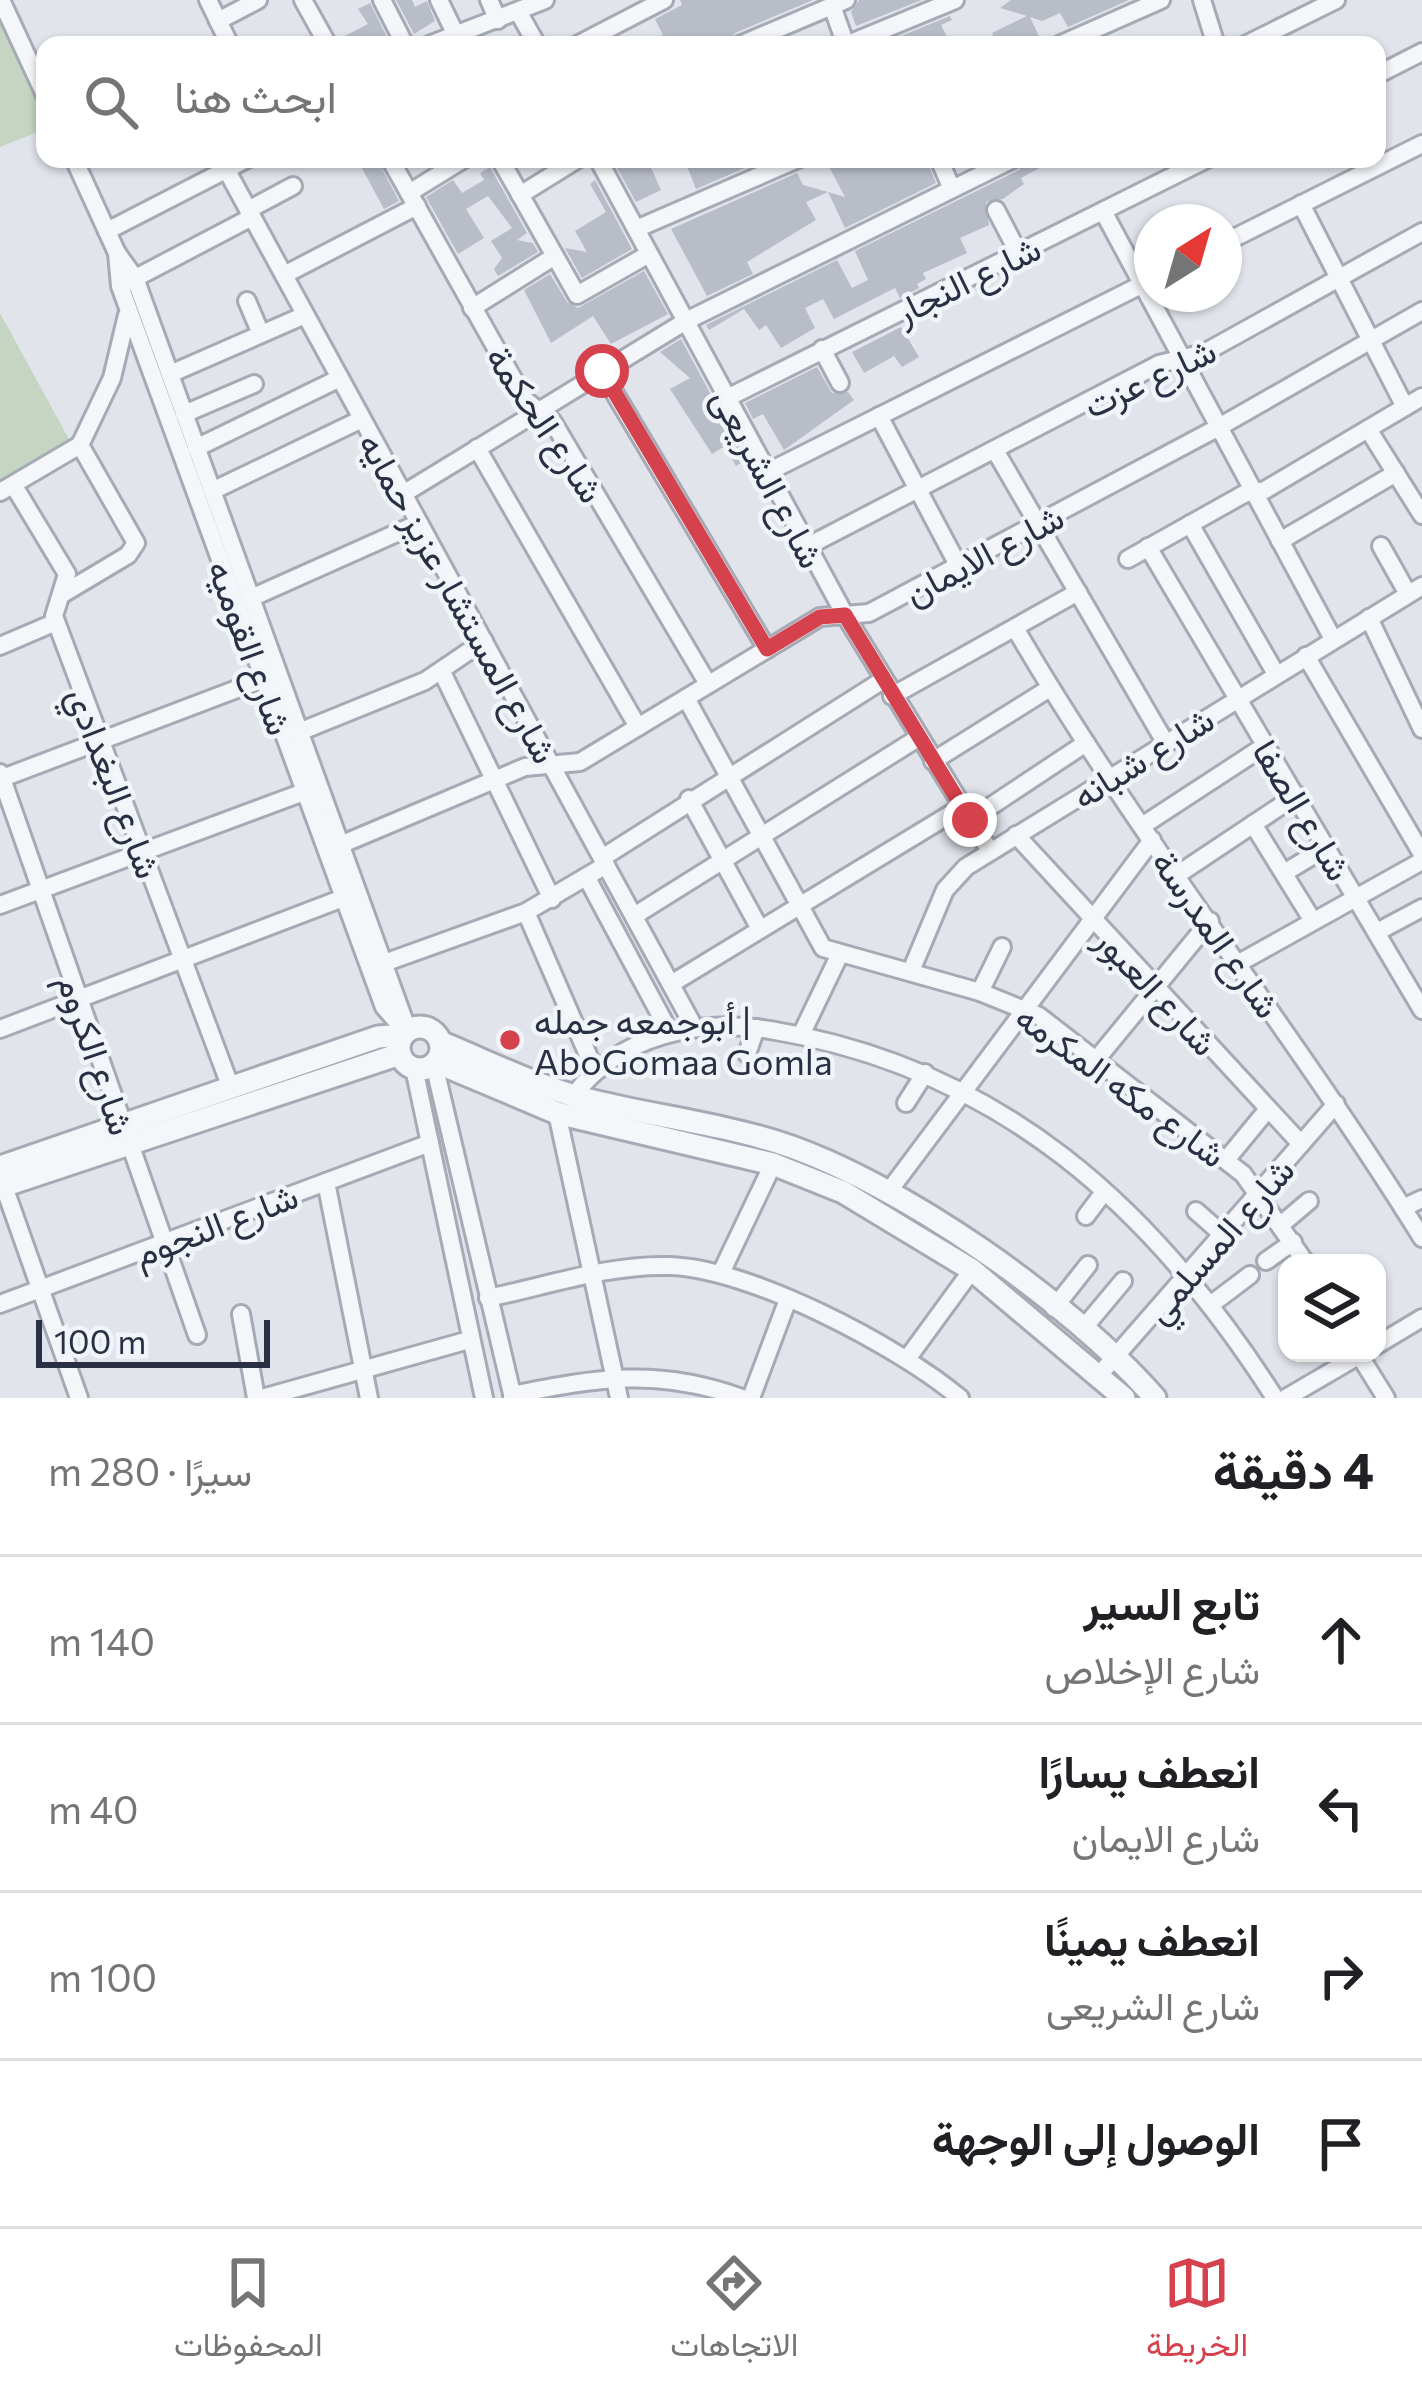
<!DOCTYPE html>
<html lang="ar">
<head>
<meta charset="utf-8">
<style>
	:root { --surface:#fff; --page:#f2f2f2; --text:#202124; --muted:#757577; --line:#e0e0e0; --accent:#d5414c }
	body { margin:0; font-family:Commissioner,Vazirmatn,sans-serif; background:var(--page); color:var(--text); direction:rtl }
	.controls { position:absolute; right:36px; bottom:36px; display:grid; overflow:hidden; border-radius:24px; box-shadow:0 3px 9px #0004 }
	.controls button { width:108px; height:108px; display:grid; place-items:center; padding:0; border:0; border-bottom:3px solid var(--line); background:var(--surface); color:var(--text); font:60px sans-serif }
	.compass { position:absolute; left:1134px; top:204px; width:108px; height:108px; border-radius:50%; background:var(--surface); box-shadow:0 3px 9px #0004; rotate:37deg }
	.scale { position:absolute; left:36px; bottom:30px; width:234px; box-sizing:border-box; padding-left:12px; border:6px solid #293043; border-top:0; font-size:33px; line-height:42px; white-space:nowrap; color:#293043; -webkit-text-stroke:9px #f1f4f8; paint-order:stroke }
	.stop { position:absolute; width:36px; height:36px; margin:-27px; border:9px solid #d5414c; border-radius:50%; background:#fff }
	.stop.end { background:#d5414c; border-color:#fff; box-shadow:0 3px 12px #0008 }
	.list { margin:0; padding:0; list-style:none }
	h2 { display:flex; justify-content:space-between; align-items:center; height:156px; margin:0; padding:0 48px; font-size:51px }
	h2 small { font-size:39px; font-weight:400; color:var(--muted) }
	.list li { display:grid; grid-template-columns:78px 1fr auto; gap:36px; align-items:center; box-sizing:border-box; height:168px; padding:0 48px; border-top:3px solid var(--line) }
	.list b { display:block; font-size:45px; white-space:nowrap }
	.list p { margin:0; font-size:39px; white-space:nowrap; color:var(--muted) }
	.list em { font-size:39px; font-style:normal; color:var(--muted) }
	.icon { flex:none; width:66px; height:66px; fill:none; stroke:currentColor; stroke-width:2; stroke-linecap:round; stroke-linejoin:round }
	.map { position:relative; flex:none; width:1422px; height:1398px; overflow:hidden; direction:ltr }
	.search { position:absolute; background:var(--surface); box-shadow:0 3px 9px #0004; left:36px; right:36px; top:36px; height:132px; display:flex; align-items:center; gap:30px; box-sizing:border-box; padding:0 42px; border-radius:24px; color:var(--muted); font-size:45px }
	.sheet { height:828px; background:var(--surface) }
	nav { display:flex; justify-content:space-around; align-items:center; box-sizing:border-box; height:168px; border-top:3px solid var(--line); background:var(--surface); font-size:33px; color:var(--muted) }
	nav a { display:grid; justify-items:center; gap:6px }
	nav .on { color:var(--accent) }
	.map>svg:first-child { display:block }
	.green { fill:#c5d5c2 }
	.building { fill:#b8bdc8 }
	.lines { fill:none; stroke-linecap:round; stroke-linejoin:round }
	.minor-casing { stroke:#a6aab5; stroke-width:22 }
	.tertiary-casing { stroke:#a6aab5; stroke-width:27 }
	.minor { stroke:#f4f6f9; stroke-width:16 }
	.tertiary { stroke:#f4f6f9; stroke-width:21 }
	.route { stroke:#d5414c; stroke-width:15 }
	.poi-dot { fill:#d5414c; stroke:#f1f4f8; stroke-width:4.5 }
	.labels { text-anchor:middle; dominant-baseline:central; stroke-width:9; stroke-linejoin:round; paint-order:stroke }
	.street-label { font-size:36px; fill:#293043; stroke:#f1f4f8 }
	.poi-label { font-size:36px; fill:#293043; stroke:#f1f4f8; text-anchor:start }
</style>
</head>
<body>
<div class="map">
<svg width="1422" height="1398" viewBox="0 0 1422 1398">
	<rect width="100%" height="100%" fill="#e1e4eb"/>
	<g class="green">
		<polygon points="0,17 45,115 45,129 0,147"/>
		<polygon points="0,313 71,443 0,484"/>
	</g>
	<g class="building">
		<polygon points="396,0 412,0 415,7 427,1 435,21 414,34"/>
		<polygon points="680,0 813,0 735,33 727,45 642,45 663,35 655,19 682,5"/>
		<polygon points="859,0 922,0 856,26 851,12"/>
		<polygon points="1011,0 1129,0 1068,27 1060,13 1042,21 1030,17 1043,45 998,45 992,33 1027,16 1000,8"/>
		<polygon points="370,3 391,45 341,45 339,39 368,24 358,9"/>
		<polygon points="950,16 952,20 941,25 951,45 879,45"/>
		<polygon points="357,159 377,159 399,201 384,209"/>
		<polygon points="637,159 647,159 661,190 636,202 617,168"/>
		<polygon points="684,159 766,159 696,189"/>
		<polygon points="825,159 899,159 903,166 926,159 936,183 845,228 828,192 845,197"/>
		<polygon points="1026,159 1056,159 1021,178 1024,184 1003,199 986,202 989,225 960,238 967,253 923,273 926,279 917,284 919,288 900,298 895,288 834,319 823,299 805,308 815,328 781,348 766,325 759,330 744,309 709,330 706,325 837,260 852,288 868,280 855,251 1019,170"/>
		<polygon points="490,167 527,233 517,240 533,243 538,252 498,276 494,269 502,258 491,241 512,228 488,196 466,209 484,238 458,254 426,197 453,180 462,193 484,180 480,173"/>
		<polygon points="797,173 803,185 828,192 806,202 816,220 747,262 753,274 707,296 671,229"/>
		<polygon points="595,180 632,249 582,278 565,248 587,252 575,231 606,212 590,184"/>
		<polygon points="644,271 668,314 611,344 593,316 551,343 524,290 550,274 567,302 578,308"/>
		<polygon points="901,327 919,357 902,367 894,356 864,373 852,352"/>
		<polygon points="681,339 746,460 736,466 725,446 712,454 670,389 690,378 660,352"/>
		<polygon points="817,367 832,393 848,392 854,400 784,450 763,414 753,419 745,403"/>
	</g>
	<g class="lines">
		<defs>
			<g id="minor">
				<polyline points="1,0 45,95"/>
				<polyline points="208,0 230,45"/>
				<polyline points="303,0 328,45"/>
				<polyline points="382,0 405,45"/>
				<polyline points="439,0 455,33"/>
				<polyline points="489,0 498,20"/>
				<polyline points="1202,0 1216,45"/>
				<polyline points="832,6 846,45"/>
				<polyline points="519,13 537,45"/>
				<polyline points="218,21 258,0"/>
				<polyline points="429,45 545,0"/>
				<polyline points="577,45 664,0"/>
				<polyline points="740,45 846,0"/>
				<polyline points="846,45 955,0"/>
				<polyline points="1059,45 1161,0"/>
				<polyline points="1245,45 1336,0"/>
				<polyline points="1377,75 1422,52"/>
				<polyline points="74,159 117,253 135,278 408,1031"/>
				<polyline points="390,159 525,400 553,422 708,684"/>
				<polyline points="500,159 577,295 649,254"/>
				<polyline points="598,159 845,615 990,851"/>
				<polyline points="939,159 952,189"/>
				<polyline points="226,169 693,1025"/>
				<polyline points="409,193 464,159"/>
				<polyline points="520,195 578,159"/>
				<polyline points="1301,204 1405,407"/>
				<polyline points="248,210 293,186"/>
				<polyline points="996,210 1018,252"/>
				<polyline points="1103,211 1333,639"/>
				<polyline points="636,229 798,159"/>
				<polyline points="107,231 247,159"/>
				<polyline points="1224,243 1422,144"/>
				<polyline points="117,253 120,286 384,1007 405,1031"/>
				<polyline points="284,275 417,206"/>
				<polyline points="126,283 252,217"/>
				<polyline points="247,301 261,334"/>
				<polyline points="472,308 555,256"/>
				<polyline points="822,349 840,383"/>
				<polyline points="602,372 767,649"/>
				<polyline points="170,374 305,315"/>
				<polyline points="727,398 1207,159"/>
				<polyline points="184,414 254,384"/>
				<polyline points="879,416 958,565"/>
				<polyline points="1368,429 1422,515"/>
				<polyline points="196,448 340,378"/>
				<polyline points="477,448 638,727"/>
				<polyline points="996,452 1165,742"/>
				<polyline points="768,472 1151,280"/>
				<polyline points="14,486 67,574 54,616 231,1088"/>
				<polyline points="212,491 362,419"/>
				<polyline points="0,492 80,445"/>
				<polyline points="403,494 686,321 1013,159"/>
				<polyline points="1190,524 1276,674"/>
				<polyline points="1280,541 1396,473"/>
				<polyline points="808,546 1159,364 1204,353 1422,232"/>
				<polyline points="1381,546 1408,594"/>
				<polyline points="1148,547 1422,1010"/>
				<polyline points="1128,559 1244,494 1265,490 1422,397"/>
				<polyline points="61,595 128,555 136,543 80,445 112,378 127,315"/>
				<polyline points="251,598 419,523"/>
				<polyline points="1369,618 1422,729"/>
				<path d="M1015,628C1138,839 1293,1030 1422,1238"/>
				<polyline points="0,646 56,622"/>
				<polyline points="1306,656 1422,854"/>
				<polyline points="442,672 552,899"/>
				<polyline points="892,696 1078,592"/>
				<polyline points="686,698 823,948 980,992 1039,1016 1243,1174 1306,1263"/>
				<polyline points="299,732 425,681 484,641"/>
				<polyline points="933,761 1050,688"/>
				<polyline points="0,773 197,1335"/>
				<polyline points="0,779 271,676"/>
				<polyline points="689,799 760,929"/>
				<polyline points="970,820 1086,743"/>
				<polyline points="1253,824 1313,921"/>
				<polyline points="1142,826 1266,745"/>
				<polyline points="1016,835 1301,1144"/>
				<polyline points="340,845 525,767 580,762 820,617 869,613 1219,427 1422,311"/>
				<polyline points="602,858 883,680"/>
				<polyline points="1284,873 1327,847"/>
				<polyline points="1177,875 1297,795"/>
				<polyline points="587,878 670,1033"/>
				<polyline points="0,905 312,789"/>
				<polyline points="526,912 595,1071"/>
				<polyline points="634,916 918,738"/>
				<polyline points="1377,932 1422,908"/>
				<polyline points="384,963 526,912 606,865"/>
				<polyline points="1239,963 1422,861"/>
				<polyline points="911,971 945,890 966,867 1422,586"/>
				<polyline points="671,984 962,807"/>
				<polyline points="980,992 1002,947"/>
				<polyline points="0,1029 351,895"/>
				<polyline points="801,1035 839,956"/>
				<polyline points="747,1054 756,1028"/>
				<polyline points="1096,1060 1210,921"/>
				<polyline points="434,1064 513,1398"/>
				<polyline points="414,1068 484,1398"/>
				<path d="M574,1095C620,1035 699,1018 770,1030C1001,1068 1153,1207 1275,1398"/>
				<polyline points="906,1103 925,1073"/>
				<polyline points="557,1113 619,1398"/>
				<polyline points="1226,1160 1268,1109"/>
				<polyline points="1,1178 79,1398"/>
				<polyline points="326,1182 369,1398"/>
				<polyline points="889,1191 1152,840"/>
				<polyline points="1403,1208 1422,1199"/>
				<polyline points="1196,1211 1222,1234"/>
				<polyline points="1086,1216 1104,1192"/>
				<polyline points="1283,1223 1309,1201"/>
				<polyline points="1266,1261 1293,1242"/>
				<polyline points="721,1273 773,1164"/>
				<path d="M488,1298C546,1286 610,1264 669,1266C750,1268 898,1346 960,1398"/>
				<polyline points="1213,1303 1250,1275"/>
				<polyline points="0,1304 430,1143"/>
				<polyline points="1054,1308 1088,1265"/>
				<polyline points="241,1314 256,1398"/>
				<polyline points="1082,1330 1123,1281"/>
				<polyline points="1377,1345 1422,1318"/>
				<polyline points="1358,1353 1386,1398"/>
				<polyline points="907,1359 972,1270"/>
				<polyline points="1100,1374 1336,1104"/>
				<path d="M512,1395C597,1378 658,1367 742,1398"/>
				<polyline points="262,1398 469,1340"/>
				<polyline points="751,1398 787,1302"/>
				<polyline points="1286,1398 1363,1353"/>
			</g>
			<g id="tertiary">
				<circle cx="420" cy="1048" r="21"/>
				<path d="M440,1042C491,1063 540,1088 593,1101C655,1116 720,1124 780,1143C900,1182 1072,1303 1155,1398"/>
				<polyline points="436,1062 557,1113 773,1164 843,1192 972,1270 1124,1398"/>
				<polyline points="0,1167 378,1037 403,1035"/>
				<polyline points="0,1187 400,1054"/>
			</g>
		</defs>
		<use href="#minor" class="minor-casing"/>
		<use href="#tertiary" class="tertiary-casing"/>
		<use href="#minor" class="minor"/>
		<use href="#tertiary" class="tertiary"/>
	</g>
	<g class="lines">
		<polyline class="route" points="602,371 767,649 820,617 845,615 970,820"/>
	</g>
	<circle class="poi-dot" cx="510" cy="1040" r="12"/>
	<g class="labels">
		<g class="street-label">
			<text transform="translate(967 278) rotate(-26)">شارع النجار</text>
			<text transform="translate(1149 376) rotate(-25)">شارع عزت</text>
			<text transform="translate(547 423) rotate(56)">شارع الحكمة</text>
			<text transform="translate(770 477) rotate(62)">شارع الشريعى</text>
			<text transform="translate(983 553) rotate(-28)">شارع الايمان</text>
			<text transform="translate(460 597) rotate(61)">شارع المستشار عزيز حمايه</text>
			<text transform="translate(252 647) rotate(70)">شارع القوميه</text>
			<text transform="translate(1142 756) rotate(-32)">شارع شبانه</text>
			<text transform="translate(116 782) rotate(69)">شارع البغدادي</text>
			<text transform="translate(1304 809) rotate(59)">شارع الصفا</text>
			<text transform="translate(1218 933) rotate(55)">شارع المدرسة</text>
			<text transform="translate(1158 990) rotate(47)">شارع العبور</text>
			<text transform="translate(98 1054) rotate(71)">شارع الكروم</text>
			<text transform="translate(1122 1084) rotate(36)">شارع مكه المكرمه</text>
			<text transform="translate(215 1223) rotate(-21)">شارع النجوم</text>
			<text transform="translate(1218 1239) rotate(-49)">شارع المسلمي</text>
		</g>
		<g class="poi-label">
			<text x="534" y="1019">أبوجمعه جمله |<tspan x="534" dy="41">AboGomaa Gomla</tspan></text>
		</g>
	</g>
</svg>
<div class="controls">
<button><svg class="icon" aria-label="layers" viewBox="0 0 24 24"><path d="M12 4l9 5-9 5-9-5zM3 14l9 5 9-5"/></svg></button>
</div>
<svg class="compass" viewBox="-18 -18 36 36"><path d="M0-13l5 13h-10z" fill="#e53935"/><path d="M0 13l5-13h-10z" fill="#757577"/></svg>
<div class="scale">100 m</div>
<div class="stop" style="left:602px;top:371px"></div>
<div class="stop end" style="left:970px;top:820px"></div>
<div class="search"><svg class="icon" aria-label="search" viewBox="0 0 24 24"><circle cx="10" cy="10" r="6"/><path d="M15 15l6 6"/></svg>ابحث هنا</div>
</div>
<section class="sheet">
<h2>4 دقيقة<small>سيرًا · 280 m</small></h2>
<ul class="list">
<li><svg class="icon" aria-label="ahead" viewBox="0 0 24 24"><path d="M12 20V5M6 11l6-6 6 6"/></svg><div><b>تابع السير</b><p>شارع الإخلاص</p></div><em>140 m</em></li>
<li><svg class="icon" aria-label="left" viewBox="0 0 24 24"><path d="M17 20v-9H6M10 6l-5 5 5 5"/></svg><div><b>انعطف يسارًا</b><p>شارع الايمان</p></div><em>40 m</em></li>
<li><svg class="icon" aria-label="right" viewBox="0 0 24 24"><path d="M7 20v-9h11M14 6l5 5-5 5"/></svg><div><b>انعطف يمينًا</b><p>شارع الشريعى</p></div><em>100 m</em></li>
<li><svg class="icon" aria-label="arrive" viewBox="0 0 24 24"><path d="M6 21V4h12l-3 4 3 4H6"/></svg><div><b>الوصول إلى الوجهة</b></div></li>
</ul>
</section>
<nav>
<a class="on"><svg class="icon" aria-label="map" viewBox="0 0 24 24"><path d="M3 6l6-2 6 2 6-2v14l-6 2-6-2-6 2zM9 4v14M15 6v14"/></svg>الخريطة</a>
<a><svg class="icon" aria-label="directions" viewBox="0 0 24 24"><path d="M12 3l9 9-9 9-9-9zM9 14v-3h6M13 9l2 2-2 2"/></svg>الاتجاهات</a>
<a><svg class="icon" aria-label="saved" viewBox="0 0 24 24"><path d="M7 4h10v16l-5-4-5 4z"/></svg>المحفوظات</a>
</nav>
</body>
</html>
